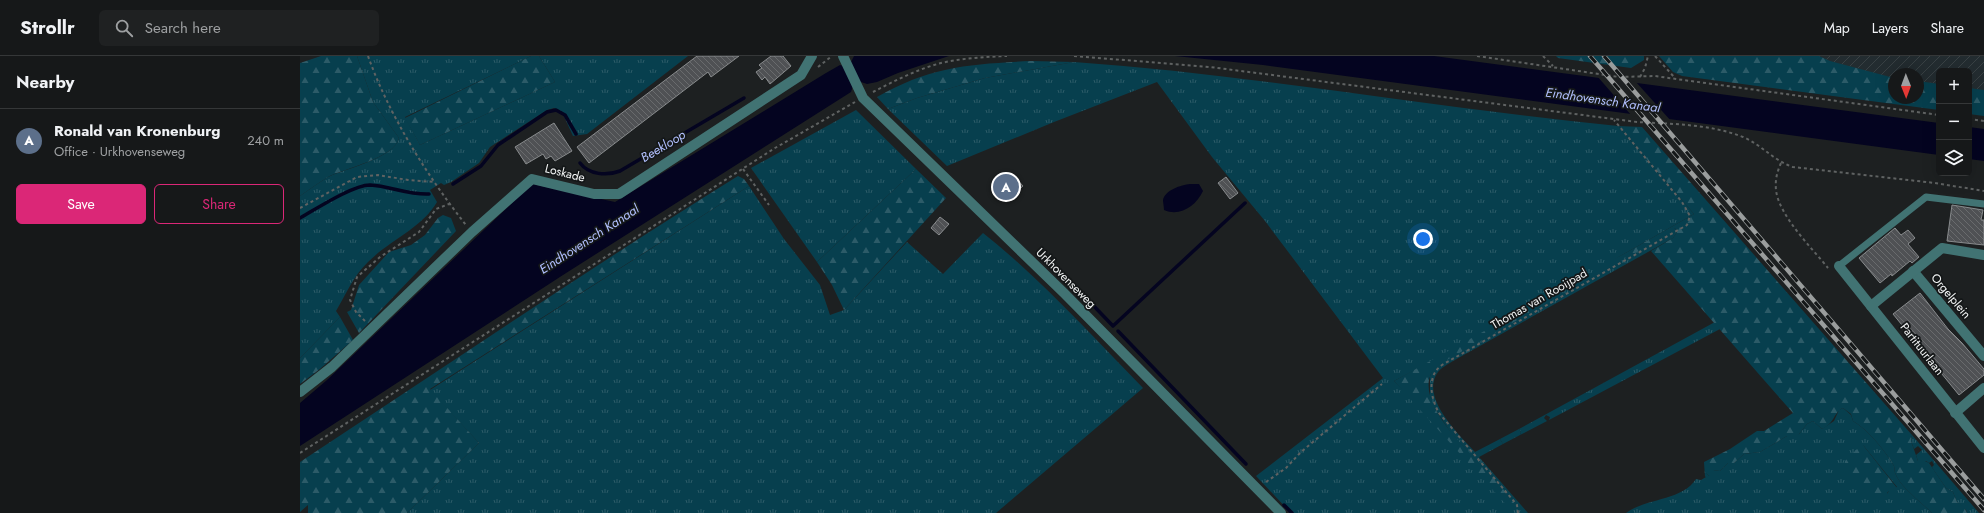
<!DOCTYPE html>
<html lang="en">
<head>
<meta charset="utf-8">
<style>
	:root { --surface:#161819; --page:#1f2122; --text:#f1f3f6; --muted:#9ea0a2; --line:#353738; --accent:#db2777 }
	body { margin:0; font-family:Jost,sans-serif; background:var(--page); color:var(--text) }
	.controls { position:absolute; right:12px; top:12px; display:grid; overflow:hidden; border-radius:6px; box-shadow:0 4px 16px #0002 }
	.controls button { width:36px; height:36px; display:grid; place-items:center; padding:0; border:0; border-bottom:1px solid var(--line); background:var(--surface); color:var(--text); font:20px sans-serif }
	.compass { position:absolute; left:1588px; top:12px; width:36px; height:36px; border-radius:50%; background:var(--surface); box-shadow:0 4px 16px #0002; rotate:179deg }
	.you { position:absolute; left:1123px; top:183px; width:14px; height:14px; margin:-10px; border:3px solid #fff; border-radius:50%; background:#1a73e8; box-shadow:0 0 0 6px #1a73e833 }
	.badge { display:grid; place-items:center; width:26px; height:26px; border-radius:50%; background:var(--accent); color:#fff; font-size:13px; font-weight:700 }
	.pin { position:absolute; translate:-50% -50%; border:2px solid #fff; box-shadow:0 1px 4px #0006 }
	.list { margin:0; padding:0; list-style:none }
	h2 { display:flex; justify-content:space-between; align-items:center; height:52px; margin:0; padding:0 16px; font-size:17px }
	h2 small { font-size:13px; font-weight:400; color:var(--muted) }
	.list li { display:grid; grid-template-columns:26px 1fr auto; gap:12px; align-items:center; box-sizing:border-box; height:64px; padding:0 16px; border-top:1px solid var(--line) }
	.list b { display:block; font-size:15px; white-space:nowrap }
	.list p { margin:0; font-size:13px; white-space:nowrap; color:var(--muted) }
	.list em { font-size:13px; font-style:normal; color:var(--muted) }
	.actions { display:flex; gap:8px; padding:12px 16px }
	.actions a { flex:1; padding:9px 0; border:1px solid var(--accent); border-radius:6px; text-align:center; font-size:14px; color:var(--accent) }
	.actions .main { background:var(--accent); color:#fff }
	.icon { flex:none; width:22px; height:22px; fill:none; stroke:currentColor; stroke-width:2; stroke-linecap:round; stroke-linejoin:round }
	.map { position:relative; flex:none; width:1684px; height:457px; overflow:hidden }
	header { display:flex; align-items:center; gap:24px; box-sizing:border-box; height:56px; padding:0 20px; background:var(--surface); border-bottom:1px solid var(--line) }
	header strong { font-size:19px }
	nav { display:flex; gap:22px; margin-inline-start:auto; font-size:14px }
	.search { width:280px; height:36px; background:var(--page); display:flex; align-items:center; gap:10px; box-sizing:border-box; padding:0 14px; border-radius:6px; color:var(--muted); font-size:15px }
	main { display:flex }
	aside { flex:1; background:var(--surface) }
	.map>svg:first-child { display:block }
	.industrial { fill:url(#industrial-furrows) }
	.grass { fill:url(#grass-tufts); fill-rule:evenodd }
	.forest { fill:url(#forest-firs) }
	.water { fill:#040420 }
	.pier { fill:#1d2021 }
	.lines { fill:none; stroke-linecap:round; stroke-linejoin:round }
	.stream { stroke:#040420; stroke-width:3.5 }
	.building { fill:url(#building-back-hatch); stroke:#888b8d }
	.path { stroke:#5f6262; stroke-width:2; stroke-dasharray:3 3; stroke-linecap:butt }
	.service { stroke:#417373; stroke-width:7 }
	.minor { stroke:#417373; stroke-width:10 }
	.tertiary { stroke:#417373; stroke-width:10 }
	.rail-casing { stroke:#9a9d9d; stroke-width:4.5 }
	.rail { stroke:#141718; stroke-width:3; stroke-dasharray:9; stroke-linecap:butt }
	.labels { text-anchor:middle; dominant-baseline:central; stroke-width:3.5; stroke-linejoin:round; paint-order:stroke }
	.street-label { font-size:12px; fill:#f3f5f5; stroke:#141718 }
	.water-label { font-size:13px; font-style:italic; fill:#b2c0ff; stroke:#141718 }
</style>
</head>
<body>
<header>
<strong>Strollr</strong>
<div class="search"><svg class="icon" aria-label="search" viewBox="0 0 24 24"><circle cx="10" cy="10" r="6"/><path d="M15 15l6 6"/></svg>Search here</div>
<nav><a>Map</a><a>Layers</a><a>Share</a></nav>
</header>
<main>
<aside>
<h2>Nearby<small></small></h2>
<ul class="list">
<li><span class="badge" style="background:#5c6f8a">A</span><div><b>Ronald van Kronenburg</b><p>Office · Urkhovenseweg</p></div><em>240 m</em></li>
</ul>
<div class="actions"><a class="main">Save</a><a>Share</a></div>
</aside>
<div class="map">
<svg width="1684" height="457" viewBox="0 0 1684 457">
	<defs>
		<pattern id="industrial-furrows" width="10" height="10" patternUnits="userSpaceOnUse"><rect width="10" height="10" fill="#232c30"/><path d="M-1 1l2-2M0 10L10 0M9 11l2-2" fill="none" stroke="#394144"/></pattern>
		<pattern id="grass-tufts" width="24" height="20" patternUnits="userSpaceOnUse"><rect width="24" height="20" fill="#073f4e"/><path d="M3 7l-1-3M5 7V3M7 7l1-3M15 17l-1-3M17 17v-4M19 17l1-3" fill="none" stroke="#2c5b68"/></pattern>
		<pattern id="forest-firs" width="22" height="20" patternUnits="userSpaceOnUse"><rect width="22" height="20" fill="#073f4e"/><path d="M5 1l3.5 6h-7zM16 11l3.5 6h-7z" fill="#2c5b68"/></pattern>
		<pattern id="building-back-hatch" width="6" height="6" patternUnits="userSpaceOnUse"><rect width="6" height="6" fill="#4f5154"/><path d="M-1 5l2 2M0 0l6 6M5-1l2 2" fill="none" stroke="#696b6d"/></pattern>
	</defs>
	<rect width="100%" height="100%" fill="#1d2021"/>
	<polygon class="industrial" points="1459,0 1684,0 1684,42 1669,40 1669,15 1639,15 1639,34 1618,30 1618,18 1594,18 1594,26"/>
	<g class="grass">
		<path d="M57,0H231L105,61L120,89L255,26L239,0H388L287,78L273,80L262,56L254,52L247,54L190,91L179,107L151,126L144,129L141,127L130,134L137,146C122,172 90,184 68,206C54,219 46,238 36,255L40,261L0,302V140C9,134 18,127 28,121C44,113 95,102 99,82L73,46Z"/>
		<path d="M774,6C956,19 1136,52 1318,70L1394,158L1315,203L1375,172L1377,176L1373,182L1153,305C1148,308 1141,312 1138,316C1119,341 1160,380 1175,396L1200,383L1203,388L1179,401L1228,457H991L956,420L1083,322L965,165L912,101L857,26L754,66L647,110L588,53L617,42L685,22ZM1151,295L1133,313L1130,320V340L1132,348L1151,377L1211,443L1094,325Z"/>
		<polygon points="556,54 616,113 517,206 451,112"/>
		<path d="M449,130L484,183L520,229L530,259L544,254L607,186L643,218L683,177C740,222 792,280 843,332L696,457H107L179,387L130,334Z"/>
		<polygon points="1415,266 1420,273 1249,364 1250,361 1246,359 1244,362 1247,365 1220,379 1221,376 1219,373"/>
		<path d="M1543,352L1551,359L1553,365C1569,375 1584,393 1594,410C1595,413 1594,416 1596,419C1601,431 1622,447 1632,457H1326C1346,442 1382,445 1396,423L1401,424L1406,421V417L1409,420L1413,414L1420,415L1428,407H1434L1444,398L1460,396L1487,380L1499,378L1507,368L1513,365L1522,373L1534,365L1539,354ZM1563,389L1597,431L1589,435L1586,439Z"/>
		<polygon points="1612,379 1679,457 1667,457 1666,454 1657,446 1653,436 1646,432 1633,413 1632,411 1634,409 1632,405 1629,407 1626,405 1618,405 1616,399 1622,394 1618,390 1614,393 1611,385"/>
	</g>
	<g class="forest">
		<path d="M21,0H57L73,46L99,82C95,102 45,112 28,121C18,127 9,134 0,140V7Z"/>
		<polygon points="231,0 239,0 255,26 120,89 105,62"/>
		<polygon points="1256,0 1344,0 1344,4 1331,12 1258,2"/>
		<polygon points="1359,0 1519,0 1530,5 1594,22 1594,42 1618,42 1618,25 1639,28 1639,54 1382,20 1373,16"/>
		<path d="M731,5L774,6L685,22L617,42L588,53L577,41C631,10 670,8 731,5Z"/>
		<polygon points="1669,32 1684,34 1684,60 1669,58"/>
		<path d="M1318,70L1342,71L1612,379L1611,385L1618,405L1623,404L1629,407L1646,432L1653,436L1657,446L1664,451L1667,457H1632C1622,447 1601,431 1596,419C1594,416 1595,413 1594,410C1584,393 1569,375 1553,365L1551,358L1543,352C1534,356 1534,368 1522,373L1513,365L1507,368L1499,378L1494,381L1487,380L1460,396L1444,398L1434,407H1428L1420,415L1413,414V419L1409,420L1406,417L1407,420L1405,421L1404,406L1430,393L1457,375H1464L1493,357L1351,195L1373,182L1377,176L1375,172L1369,178L1317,207L1315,203L1394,158Z"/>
		<polygon points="616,113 646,142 544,254 532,229 517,206"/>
		<path d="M438,120L444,123L449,130L130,333L179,387L107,457H8V449L0,456V406C146,310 290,212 438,120Z"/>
		<polygon points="143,159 151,162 156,175 59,277 47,256 51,254 59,229 89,196 111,189 125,179 138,162"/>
		<path d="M1253,237L1256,242L1138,309C1106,337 1164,391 1183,410C1194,422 1205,435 1215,448L1217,453L1212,455L1094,325Z"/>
		<polygon points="40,261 53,284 20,313 0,328 0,302"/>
		<polygon points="1219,373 1221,376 1220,379 1203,388 1200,383"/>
		<path d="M1563,389L1597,432L1593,436L1589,435L1587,437V442L1582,446C1566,438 1555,426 1544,411L1545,405L1560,390Z"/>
	</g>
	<g class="water">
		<polygon points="554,0 649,0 598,17 577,26 567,28 561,26 553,30 551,36 263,219 0,390 0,347 27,324 232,128 315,146 526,17 540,9 543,10 551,6"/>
		<polygon points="875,0 1134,0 1639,67 1639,99 963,9"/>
		<polygon points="1669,71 1684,73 1684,105 1669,103"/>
		<path d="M890,128H899L903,135C896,150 880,161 864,154C864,151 863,146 863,144C865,134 881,129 890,128Z"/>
	</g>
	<polygon class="pier" points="1297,20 1336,26 1371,65 1332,60"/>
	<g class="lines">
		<g class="stream">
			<path d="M280,107C289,119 307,120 320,115L444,42"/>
			<polyline points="153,128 181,110 198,89 247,56 256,54 265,59 276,78"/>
			<path d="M0,162C16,153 53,129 70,129C90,130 108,139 129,138"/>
			<polyline points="789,245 813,270 945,147"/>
			<polyline points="818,275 946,408"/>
			<polyline points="984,449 992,457"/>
		</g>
	</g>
	<g class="building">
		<polygon points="397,0 439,0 411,21 408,16 289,107 277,91"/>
		<polygon points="471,0 483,0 491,10 470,28 465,21 462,24 456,16 462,12 459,9"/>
		<polygon points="254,67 272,95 255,105 251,100 246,103 243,98 226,108 215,91"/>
		<polygon points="713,119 723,130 706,146 696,135"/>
		<polygon points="926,121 938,137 930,143 918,127"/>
		<polygon points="1652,149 1683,154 1681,164 1684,164 1684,189 1647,185"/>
		<polygon points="640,161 649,168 639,179 631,172"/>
		<polygon points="1595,172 1601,179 1608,174 1615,182 1608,188 1619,201 1612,207 1610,205 1592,220 1591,218 1580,227 1559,202"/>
		<polygon points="1620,237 1648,273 1662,287 1684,313 1684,319 1659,339 1593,258"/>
	</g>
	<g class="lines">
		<g class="path">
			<path d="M68,0C89,59 127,120 166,169"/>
			<path d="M774,0L910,11L1337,66C1372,68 1410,68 1443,81C1462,89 1474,105 1493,111L1635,127L1684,135"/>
			<polyline points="1177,0 1319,21 1355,20 1376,23 1639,59"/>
			<polyline points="1243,0 1253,10"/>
			<polyline points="1355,0 1375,22"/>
			<polyline points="518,11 532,0"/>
			<polyline points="1340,21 1345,12 1348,0"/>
			<path d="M573,36C594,25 618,13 641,7C663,2 685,1 707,0"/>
			<polyline points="1669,63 1684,65"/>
			<path d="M1481,107C1477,116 1475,124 1476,134C1479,160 1512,192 1528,212"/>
			<polyline points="443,113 469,149"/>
			<polyline points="0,152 57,121 78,119 108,124 135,126"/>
			<polyline points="65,265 56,256 50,244 57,221 80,201 119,176 136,153 149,148"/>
			<polyline points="0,397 475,92 555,46"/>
			<polyline points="966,426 986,412 1001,396 1082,328"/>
			<path d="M1218,457L1217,449L1212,443L1139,357C1131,343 1126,320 1142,309L1387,169L1390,160L1382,146L1314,64"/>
		</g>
		<polyline class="service" points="1539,210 1626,141 1684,148"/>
		<g class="minor">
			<polyline points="1539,210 1684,392"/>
			<polyline points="1613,215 1684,300"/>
			<polyline points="1571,250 1642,192 1684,199"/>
			<polyline points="0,336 32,311 172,176 232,123 294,138 319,138 501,19 512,0"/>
			<polyline points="1655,357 1684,332"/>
		</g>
		<polyline class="tertiary" points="543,0 563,42 764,237 981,457"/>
		<defs>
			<g id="rail">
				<polyline points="1290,0 1684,454"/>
				<polyline points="1304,0 1684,443"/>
			</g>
		</defs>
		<use href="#rail" class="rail-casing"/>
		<use href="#rail" class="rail"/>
	</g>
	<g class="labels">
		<g class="street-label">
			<text transform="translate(265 117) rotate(14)">Loskade</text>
			<text transform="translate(766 222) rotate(45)">Urkhovenseweg</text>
			<text transform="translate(1651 240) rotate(50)">Orgelplein</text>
			<text transform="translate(1239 243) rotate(-30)">Thomas van Rooijpad</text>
			<text transform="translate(1622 293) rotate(52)">Partituurlaan</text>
		</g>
		<g class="water-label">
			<text transform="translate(1303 44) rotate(8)">Eindhovensch Kanaal</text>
			<text transform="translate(363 90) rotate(-31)">Beekloop</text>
			<text transform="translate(289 183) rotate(-33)">Eindhovensch Kanaal</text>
		</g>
	</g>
</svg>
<div class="controls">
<button>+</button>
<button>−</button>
<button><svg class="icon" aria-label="layers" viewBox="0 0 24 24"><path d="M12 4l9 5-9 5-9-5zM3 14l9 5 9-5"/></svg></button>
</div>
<svg class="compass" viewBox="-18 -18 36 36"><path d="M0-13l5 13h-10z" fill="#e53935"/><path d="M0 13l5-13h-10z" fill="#9ea0a2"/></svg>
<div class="you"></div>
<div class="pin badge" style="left:706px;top:131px;background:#5c6f8a">A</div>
</div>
</main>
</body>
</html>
